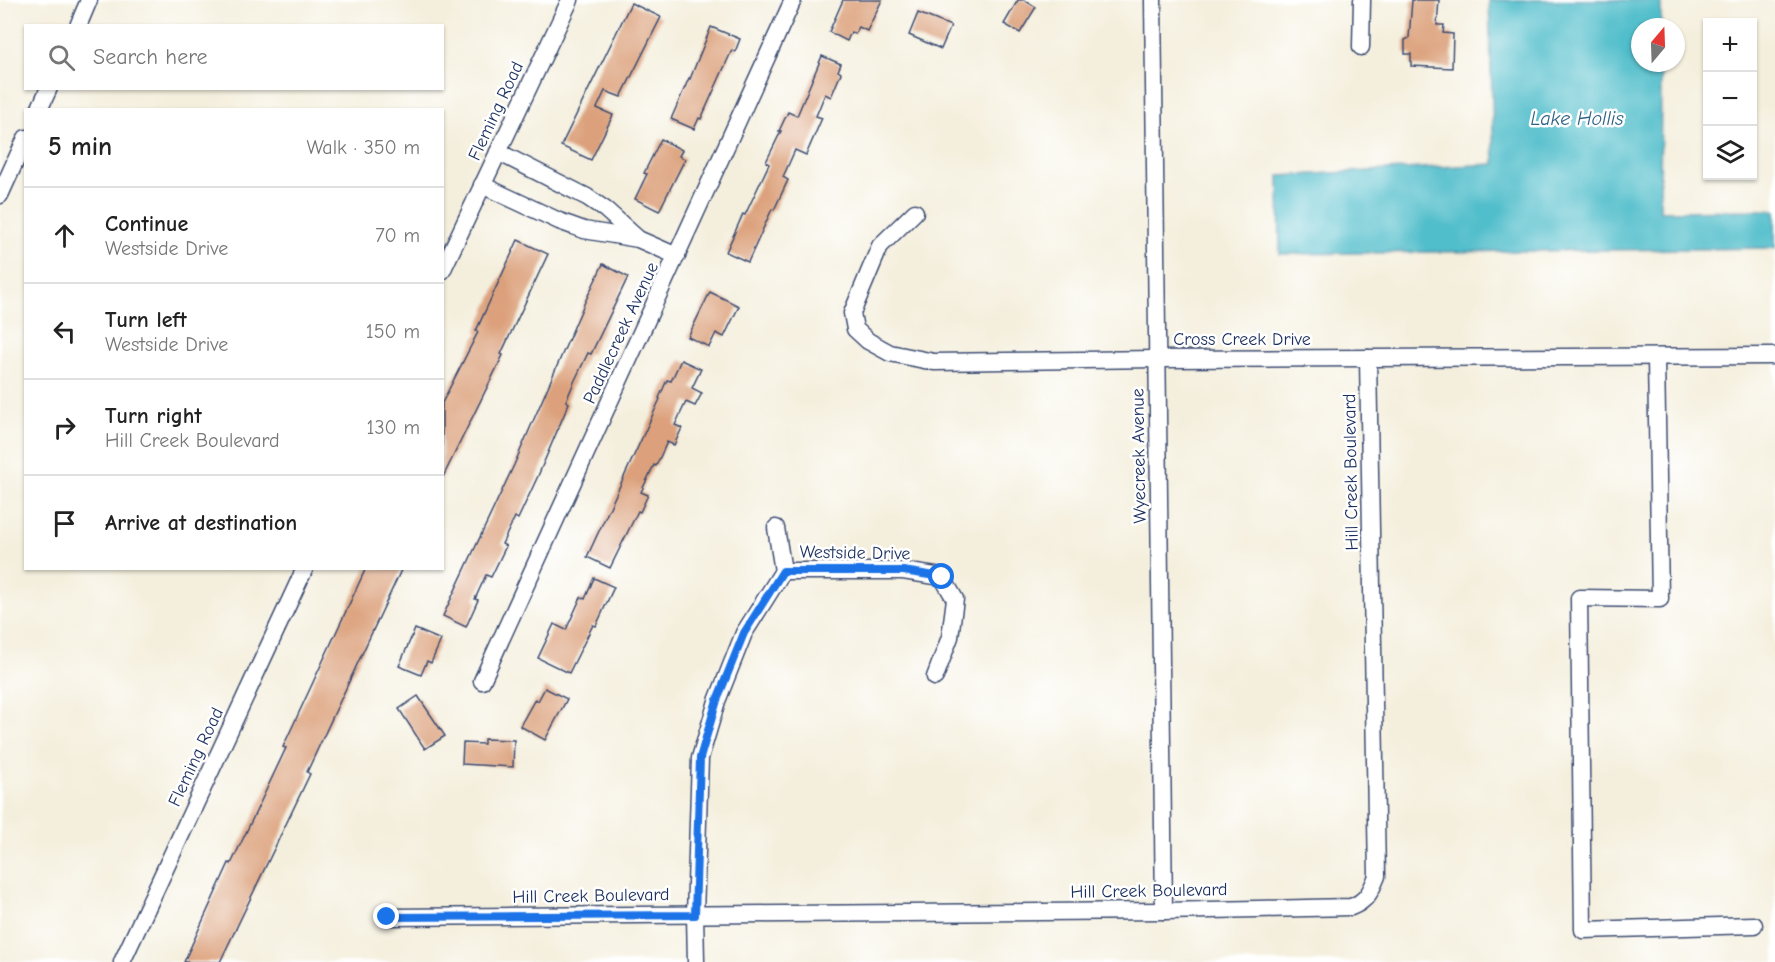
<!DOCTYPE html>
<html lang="en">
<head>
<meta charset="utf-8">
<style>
	:root { --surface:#fff; --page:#f2f2f2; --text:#222; --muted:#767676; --line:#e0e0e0 }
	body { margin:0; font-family:"Comic Neue",sans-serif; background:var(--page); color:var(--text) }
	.controls { position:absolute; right:18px; top:18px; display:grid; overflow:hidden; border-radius:0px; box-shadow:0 2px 4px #0004 }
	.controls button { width:54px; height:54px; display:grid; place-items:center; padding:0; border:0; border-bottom:2px solid var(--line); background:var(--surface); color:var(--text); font:30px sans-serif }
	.compass { position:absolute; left:1631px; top:18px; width:54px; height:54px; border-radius:50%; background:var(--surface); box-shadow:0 2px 4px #0004; rotate:19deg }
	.stop { position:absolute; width:18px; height:18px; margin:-14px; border:4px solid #1a73e8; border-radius:50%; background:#fff }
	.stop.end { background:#1a73e8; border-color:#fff; box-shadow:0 2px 6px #0008 }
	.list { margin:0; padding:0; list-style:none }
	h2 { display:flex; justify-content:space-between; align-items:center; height:78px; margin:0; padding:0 24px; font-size:26px }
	h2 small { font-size:20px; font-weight:400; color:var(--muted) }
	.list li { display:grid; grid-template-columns:39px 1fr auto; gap:18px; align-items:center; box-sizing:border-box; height:96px; padding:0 24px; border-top:2px solid var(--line) }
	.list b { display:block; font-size:22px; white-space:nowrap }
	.list p { margin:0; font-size:20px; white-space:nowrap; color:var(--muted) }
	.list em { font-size:20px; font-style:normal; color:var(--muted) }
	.icon { flex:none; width:33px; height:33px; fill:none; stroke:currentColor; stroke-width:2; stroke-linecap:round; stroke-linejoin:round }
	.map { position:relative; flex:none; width:1775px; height:962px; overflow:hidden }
	.search { position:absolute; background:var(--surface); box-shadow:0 2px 4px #0004; left:24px; top:24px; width:420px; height:66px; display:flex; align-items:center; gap:15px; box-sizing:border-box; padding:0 21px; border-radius:0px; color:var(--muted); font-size:22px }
	.panel { position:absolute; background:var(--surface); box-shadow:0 2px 4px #0004; left:24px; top:108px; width:420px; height:462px; border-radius:0px }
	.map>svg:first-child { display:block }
	.water { fill:#51becb; stroke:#367694; stroke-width:1.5 }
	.building { fill:#dca17c }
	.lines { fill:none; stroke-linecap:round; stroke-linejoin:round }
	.minor-casing { stroke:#3c4c71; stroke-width:19 }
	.minor { stroke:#fff; stroke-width:16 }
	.route { stroke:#1a73e8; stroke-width:8 }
	.labels { text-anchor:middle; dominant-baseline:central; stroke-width:5; stroke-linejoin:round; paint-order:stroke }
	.street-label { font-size:18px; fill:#1b2f5e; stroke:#fff }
	.water-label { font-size:20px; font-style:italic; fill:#2e6184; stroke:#fff }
</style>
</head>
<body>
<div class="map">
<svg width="1775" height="962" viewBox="0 0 1775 962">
	<rect width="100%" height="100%" fill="#fff"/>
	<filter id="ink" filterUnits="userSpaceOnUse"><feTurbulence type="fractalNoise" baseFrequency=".0167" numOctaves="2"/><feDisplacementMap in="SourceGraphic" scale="12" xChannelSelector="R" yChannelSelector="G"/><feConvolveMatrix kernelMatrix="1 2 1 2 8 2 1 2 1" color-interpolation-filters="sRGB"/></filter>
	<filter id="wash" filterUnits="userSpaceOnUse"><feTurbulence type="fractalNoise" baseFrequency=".008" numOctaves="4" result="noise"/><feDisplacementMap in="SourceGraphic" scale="24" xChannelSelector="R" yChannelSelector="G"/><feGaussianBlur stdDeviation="1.35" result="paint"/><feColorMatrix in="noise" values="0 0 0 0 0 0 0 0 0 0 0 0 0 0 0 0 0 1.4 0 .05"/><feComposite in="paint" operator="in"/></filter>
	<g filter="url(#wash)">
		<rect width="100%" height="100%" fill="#f4efdd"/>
		<polygon class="water" points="1489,0 1661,0 1661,27 1640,27 1640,63 1661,63 1660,211 1775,210 1775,248 1280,254 1279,176 1494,164"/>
		<g id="blocks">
			<g class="building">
				<polygon points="843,0 882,0 867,31 859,27 855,34 851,32 847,41 829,32"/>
				<polygon points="1018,0 1024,0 1036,7 1020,33 1004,24"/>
				<polygon points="1412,0 1439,0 1437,25 1444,25 1443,33 1453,34 1452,68 1411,66 1411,54 1405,54 1405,40 1409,38"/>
				<polygon points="631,3 661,17 621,97 605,91 597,108 613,115 591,160 561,146"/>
				<polygon points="918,13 951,26 941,49 909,35"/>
				<polygon points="711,27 740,39 735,52 732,50 701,119 699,118 694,129 671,119 689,78 690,79"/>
				<polygon points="822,56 841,64 838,71 841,73 831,97 825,94 816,116 822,118 806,155 795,150 783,177 788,180 774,210 772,209 748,262 726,252 743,214 745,215 769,164 766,162 781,131 779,131 788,112 797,116"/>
				<polygon points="661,139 682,150 679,156 685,159 659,211 635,199 647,174 644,173"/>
				<polygon points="518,240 548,254 501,354 503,355 442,479 442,403 478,332 476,331"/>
				<polygon points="603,264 628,277 591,354 588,353 575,380 566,401 569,403 538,476 518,519 515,517 502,544 506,546 491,577 486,575 475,599 478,600 466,627 443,616 514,465 584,304"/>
				<polygon points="710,292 739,306 724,337 716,333 709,347 688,337"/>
				<polygon points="681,360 701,369 692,388 702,393 695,406 686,402 675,425 682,428 674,445 667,442 656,466 654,465 641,492 648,495 640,512 638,511 610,568 587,557 660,399 659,398 667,380 671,381"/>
				<polygon points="366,568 402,568 307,772 310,774 220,962 184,962 229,863 231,864 261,801 286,748 283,747"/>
				<polygon points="594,578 614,587 596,626 593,625 569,673 538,658 554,624 566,630 581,597 585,599"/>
				<polygon points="415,629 441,640 431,663 427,661 421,675 399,666"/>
				<polygon points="545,688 567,699 545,740 520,726 535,699 538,701"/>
				<polygon points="418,696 445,736 425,749 399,709"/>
				<polygon points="484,739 514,740 513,767 462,764 463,743 484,744"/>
			</g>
		</g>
	</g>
	<g filter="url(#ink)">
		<use href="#blocks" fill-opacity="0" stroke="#3c4c71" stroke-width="1.5"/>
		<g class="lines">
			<defs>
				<g id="minor">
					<polyline points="1153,0 1164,911"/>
					<polyline points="78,26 89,0"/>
					<polyline points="1361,47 1362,0"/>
					<polyline points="39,110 49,88"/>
					<polyline points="498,152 587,197 606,210 637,238"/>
					<polyline points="482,185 559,221 584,230 638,239 677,256"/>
					<polyline points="0,195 26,138"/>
					<polyline points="915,212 880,246 852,313 855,329 868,341 890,353 934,362 1157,359 1775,356"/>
					<polyline points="442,271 570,0"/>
					<polyline points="1656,358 1660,599 1579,598 1583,930 1754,925"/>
					<polyline points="776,528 783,571"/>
					<polyline points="482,681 793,0"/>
					<path d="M387,917L1164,911L1351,907C1367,901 1371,891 1377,876L1368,358"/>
					<polyline points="122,962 305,568"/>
					<polyline points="696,962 695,915 700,758 717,701 744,633 783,571 903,571 942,577 955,599 950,637 935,677"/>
				</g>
			</defs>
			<use href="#minor" class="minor-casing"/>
			<use href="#minor" class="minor"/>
		</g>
	</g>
	<g class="lines" filter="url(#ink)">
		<polyline class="route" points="387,917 695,915 700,758 717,700 744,633 783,571 903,571 942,577"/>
	</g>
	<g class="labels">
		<g class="street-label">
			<text transform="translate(496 111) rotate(-65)">Fleming Road</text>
			<text transform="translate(621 333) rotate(-65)">Paddlecreek Avenue</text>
			<text x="1242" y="339">Cross Creek Drive</text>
			<text transform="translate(1139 456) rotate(-91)">Wyecreek Avenue</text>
			<text transform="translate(1351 472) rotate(-91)">Hill Creek Boulevard</text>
			<text transform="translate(855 553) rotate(1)">Westside Drive</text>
			<text transform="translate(196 757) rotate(-65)">Fleming Road</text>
			<text transform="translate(1149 891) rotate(-1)">Hill Creek Boulevard</text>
			<text transform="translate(591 896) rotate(-1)">Hill Creek Boulevard</text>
		</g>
		<g class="water-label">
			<text x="1577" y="118">Lake Hollis</text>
		</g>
	</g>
</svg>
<div class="controls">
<button>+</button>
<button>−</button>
<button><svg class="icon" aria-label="layers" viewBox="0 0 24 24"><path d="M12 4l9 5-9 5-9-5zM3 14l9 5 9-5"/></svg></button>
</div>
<svg class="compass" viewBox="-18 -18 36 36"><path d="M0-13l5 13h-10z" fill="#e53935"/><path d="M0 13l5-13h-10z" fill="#767676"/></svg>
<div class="stop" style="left:942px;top:577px"></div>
<div class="stop end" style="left:387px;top:917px"></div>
<div class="search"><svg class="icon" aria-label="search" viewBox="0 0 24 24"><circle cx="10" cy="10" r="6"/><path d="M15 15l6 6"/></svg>Search here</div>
<section class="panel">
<h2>5 min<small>Walk · 350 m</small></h2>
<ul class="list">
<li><svg class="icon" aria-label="ahead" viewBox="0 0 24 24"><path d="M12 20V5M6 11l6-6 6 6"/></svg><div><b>Continue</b><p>Westside Drive</p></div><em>70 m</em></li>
<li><svg class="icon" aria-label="left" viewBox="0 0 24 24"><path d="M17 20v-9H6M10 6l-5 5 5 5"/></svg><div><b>Turn left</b><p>Westside Drive</p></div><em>150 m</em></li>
<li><svg class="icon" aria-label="right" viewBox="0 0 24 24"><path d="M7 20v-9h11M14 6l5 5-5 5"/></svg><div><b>Turn right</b><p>Hill Creek Boulevard</p></div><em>130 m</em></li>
<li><svg class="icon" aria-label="arrive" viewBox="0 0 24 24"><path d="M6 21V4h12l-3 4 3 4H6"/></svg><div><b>Arrive at destination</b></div></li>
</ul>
</section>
</div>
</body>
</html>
